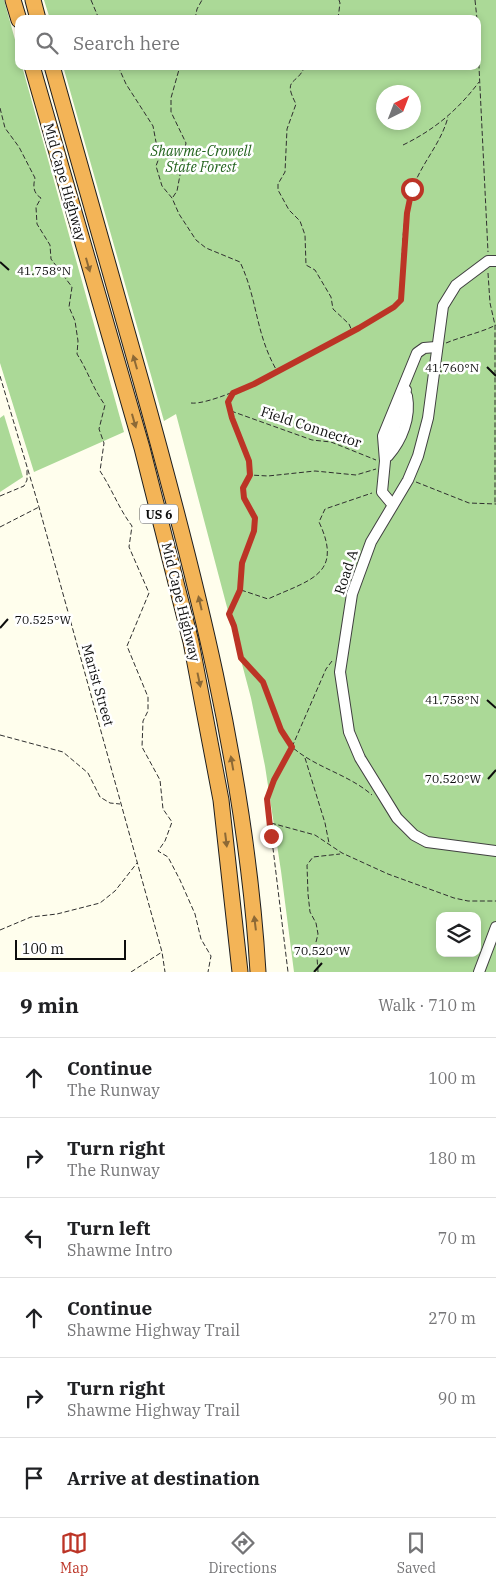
<!DOCTYPE html>
<html lang="en">
<head>
<meta charset="utf-8">
<style>
	:root { --surface:#fff; --page:#f6f6f6; --text:#202124; --muted:#757577; --line:#e0e0e0; --accent:#bc3426 }
	body { margin:0; font-family:"IBM Plex Serif",serif; background:var(--page); color:var(--text) }
	.controls { position:absolute; right:15px; bottom:15px; display:grid; overflow:hidden; border-radius:10px; box-shadow:0 2px 8px #0003 }
	.controls button { width:45px; height:45px; display:grid; place-items:center; padding:0; border:0; border-bottom:1px solid var(--line); background:var(--surface); color:var(--text); font:25px sans-serif }
	.compass { position:absolute; left:376px; top:85px; width:45px; height:45px; border-radius:50%; background:var(--surface); box-shadow:0 2px 8px #0003; rotate:42deg }
	.scale { position:absolute; left:15px; bottom:12px; width:111px; box-sizing:border-box; padding-left:5px; border:2px solid #0d0d0d; border-top:0; font-size:14px; line-height:18px; white-space:nowrap; color:#0d0d0d; -webkit-text-stroke:4px #fff; paint-order:stroke }
	.stop { position:absolute; width:15px; height:15px; margin:-11px; border:4px solid #bc3426; border-radius:50%; background:#fff }
	.stop.end { background:#bc3426; border-color:#fff; box-shadow:0 1px 5px #0008 }
	.list { margin:0; padding:0; list-style:none }
	h2 { display:flex; justify-content:space-between; align-items:center; height:65px; margin:0; padding:0 20px; font-size:21px }
	h2 small { font-size:16px; font-weight:400; color:var(--muted) }
	.list li { display:grid; grid-template-columns:32px 1fr auto; gap:15px; align-items:center; box-sizing:border-box; height:80px; padding:0 20px; border-top:1px solid var(--line) }
	.list b { display:block; font-size:19px; white-space:nowrap }
	.list p { margin:0; font-size:16px; white-space:nowrap; color:var(--muted) }
	.list em { font-size:16px; font-style:normal; color:var(--muted) }
	.icon { flex:none; width:28px; height:28px; fill:none; stroke:currentColor; stroke-width:2; stroke-linecap:round; stroke-linejoin:round }
	.map { position:relative; flex:none; width:496px; height:972px; overflow:hidden }
	.search { position:absolute; background:var(--surface); box-shadow:0 2px 8px #0003; left:15px; right:15px; top:15px; height:55px; display:flex; align-items:center; gap:12px; box-sizing:border-box; padding:0 18px; border-radius:10px; color:var(--muted); font-size:19px }
	.sheet { height:545px; background:var(--surface) }
	nav { display:flex; justify-content:space-around; align-items:center; box-sizing:border-box; height:70px; border-top:1px solid var(--line); background:var(--surface); font-size:14px; color:var(--muted) }
	nav a { display:grid; justify-items:center; gap:2px }
	nav .on { color:var(--accent) }
	.map>svg:first-child { display:block }
	.forest { fill:#abd997; fill-rule:evenodd }
	.lines { fill:none; stroke-linecap:round; stroke-linejoin:round }
	.minor-casing { stroke:#404040; stroke-width:12 }
	.highway-casing { stroke:#1e1e1e; stroke-width:17 }
	.path { stroke:#2f2f2f; stroke-width:1; stroke-dasharray:5 2.5; stroke-linecap:butt }
	.minor { stroke:#fff; stroke-width:10 }
	.highway { stroke:#f3b457; stroke-width:15 }
	.oneway { fill:#8c6936 }
	.route { stroke:#bc3426; stroke-width:6 }
	.ticks { fill:none; stroke:#0d0d0d; stroke-width:2 }
	.labels { text-anchor:middle; dominant-baseline:central; stroke-width:5; stroke-linejoin:round; paint-order:stroke }
	.shield { fill:#fff; stroke:#565656; stroke-width:1 }
	.shield-label { font-size:12px; font-weight:bold; fill:#0d0d0d }
	.park-label { font-size:14px; font-style:italic; fill:#23641e; stroke:#fff }
	.street-label { font-size:14px; fill:#0d0d0d; stroke:#fff }
	.ticks-label { font-size:12px; text-anchor:middle; fill:#0d0d0d; stroke:#fff; stroke-width:5; stroke-linejoin:round; paint-order:stroke }
</style>
</head>
<body>
<div class="map">
<svg width="496" height="972" viewBox="0 0 496 972">
	<rect width="100%" height="100%" fill="#fffeed"/>
	<g class="forest">
		<polygon points="0,0 4,0 19,54 19,66 22,66 124,432 34,472 0,363"/>
		<path d="M44,0H496V972H294L281,871L265,766L251,698L176,414L164,421L63,66H477V19H50ZM384,92H414V122H384ZM440,916H477V953H440Z"/>
		<polygon points="4,415 23,477 0,492 0,418"/>
	</g>
	<g class="lines">
		<defs>
			<g id="minor">
				<polyline points="496,261 488,261 456,285 443,306 428,418 418,456 408,480 371,542 352,594 340,672 349,732 360,758 397,818 414,835 427,842 496,851"/>
				<polyline points="386,455 406,390"/>
				<path d="M388,456C402,440 411,417 407,396"/>
				<polyline points="392,504 382,492 385,461 383,436 417,353 424,348 436,347"/>
				<polyline points="479,972 496,927"/>
			</g>
			<g id="highway">
				<polyline points="13,0 19,20"/>
				<polyline points="33,0 38,19"/>
				<polyline points="32,66 142,448 191,642 221,800 240,972"/>
				<path d="M52,66C81,171 111,276 141,381C195,575 246,771 258,972"/>
			</g>
		</defs>
		<use href="#minor" class="minor-casing"/>
		<use href="#highway" class="highway-casing"/>
		<g class="path">
			<polyline points="91,0 99,19"/>
			<polyline points="475,0 477,19"/>
			<polyline points="195,19 197,9 202,0"/>
			<polyline points="338,19 340,3 339,0"/>
			<polyline points="477,26 488,252"/>
			<path d="M118,66L126,84L153,126L159,158L156,166L162,186L172,198L179,214L196,240L206,248L240,262C258,300 255,333 277,371"/>
			<path d="M305,66C297,86 282,77 296,104L287,129L285,172L278,184V190L289,210L300,221L305,235L306,265L315,270L331,297L333,309L349,324L352,331"/>
			<path d="M0,108L5,128L19,147L35,178C33,186 33,193 41,198L36,207L37,224L50,245L51,259L72,287L69,307L75,321L78,341L77,354C88,371 93,389 105,405L99,429L104,443L100,471C112,489 119,509 132,526L129,547L149,593L127,646L148,697V711L143,721L142,747L160,780L163,809L172,822L165,841L158,851L168,857L180,880L195,914L201,939L211,956L208,972"/>
			<path d="M403,145C434,130 458,110 479,82"/>
			<polyline points="173,197 177,191 186,143 171,112 171,98 180,66"/>
			<polyline points="488,273 490,303 495,325 495,504"/>
			<path d="M446,343C463,336 480,333 496,325"/>
			<polyline points="0,376 39,507 162,952 165,972"/>
			<path d="M233,394L228,402C233,427 248,449 250,475L268,476L315,471L356,475L376,469"/>
			<path d="M191,403C222,407 376,324 401,299C403,261 399,214 417,178C427,157 442,140 448,117"/>
			<polyline points="231,411 312,440 331,442 376,460"/>
			<polyline points="250,475 243,488 244,499 255,518 254,531 242,563 240,590 229,614 234,626 241,658 263,682 281,730 292,747 274,780 267,799 288,972"/>
			<polyline points="416,482 469,503 496,504"/>
			<polyline points="0,496 24,486 27,480 27,469"/>
			<polyline points="0,527 39,507"/>
			<path d="M241,590L268,599C309,580 344,575 319,522L325,509L372,493"/>
			<path d="M332,661L326,669L292,747C316,768 348,774 372,795"/>
			<polyline points="0,735 63,752 88,773 100,797 110,803 120,804"/>
			<polyline points="305,758 325,823 329,843"/>
			<polyline points="271,823 315,835 342,853 388,874 454,898 468,901 496,901"/>
			<polyline points="0,930 31,917 57,914 100,903 115,891 137,863"/>
			<polyline points="131,972 162,952"/>
			<polyline points="318,972 316,942 318,934 316,923 310,912 308,894 307,865 313,857 340,854"/>
		</g>
		<use href="#minor" class="minor"/>
		<use href="#highway" class="highway"/>
	</g>
	<defs><path id="oneway-solid" d="M-6-.8H1V-3.2L6.5 0L1 3.2V.8H-6Z" transform="scale(1.25)"/></defs>
	<g class="oneway">
		<use href="#oneway-solid" transform="translate(88 265) rotate(74)"/>
		<use href="#oneway-solid" transform="translate(135 362) rotate(-106)"/>
		<use href="#oneway-solid" transform="translate(134 421) rotate(74)"/>
		<use href="#oneway-solid" transform="translate(200 603) rotate(-103)"/>
		<use href="#oneway-solid" transform="translate(199 680) rotate(78)"/>
		<use href="#oneway-solid" transform="translate(232 763) rotate(-100)"/>
		<use href="#oneway-solid" transform="translate(226 840) rotate(83)"/>
		<use href="#oneway-solid" transform="translate(255 923) rotate(-97)"/>
	</g>
	<g class="lines">
		<polyline class="route" points="271,836 267,799 274,780 292,747 281,730 263,682 241,658 234,626 229,614 240,590 242,563 254,531 255,518 244,498 243,488 250,475 249,461 232,418 228,402 233,393 254,384 359,328 394,307 401,300 407,213 412,189"/>
	</g>
	<path class="ticks" d="M0,262L9,270M487,367L496,376M0,628L8,619M487,700L496,708M488,779L496,770M314,972L322,963"/>
	<g class="labels">
		<rect class="shield" x="140" y="504.5" width="38" height="19" rx="4"/>
		<g class="shield-label">
			<text x="159" y="514">US 6</text>
		</g>
		<g class="park-label">
			<text x="201" y="151">Shawme-Crowell<tspan x="201" dy="16">State Forest</tspan></text>
		</g>
		<g class="street-label">
			<text transform="translate(65 182) rotate(74)">Mid Cape Highway</text>
			<text transform="translate(311 427) rotate(18)">Field Connector</text>
			<text transform="translate(346 572) rotate(-72)">Road A</text>
			<text transform="translate(181 602) rotate(76)">Mid Cape Highway</text>
			<text transform="translate(98 685) rotate(74)">Marist Street</text>
		</g>
	</g>
	<g class="ticks-label">
		<text x="44" y="275">41.758°N</text>
		<text x="452" y="372">41.760°N</text>
		<text x="43" y="624">70.525°W</text>
		<text x="452" y="704">41.758°N</text>
		<text x="453" y="783">70.520°W</text>
		<text x="322" y="955">70.520°W</text>
	</g>
</svg>
<div class="controls">
<button><svg class="icon" aria-label="layers" viewBox="0 0 24 24"><path d="M12 4l9 5-9 5-9-5zM3 14l9 5 9-5"/></svg></button>
</div>
<svg class="compass" viewBox="-18 -18 36 36"><path d="M0-13l5 13h-10z" fill="#e53935"/><path d="M0 13l5-13h-10z" fill="#757577"/></svg>
<div class="scale">100 m</div>
<div class="stop" style="left:412px;top:189px"></div>
<div class="stop end" style="left:271px;top:836px"></div>
<div class="search"><svg class="icon" aria-label="search" viewBox="0 0 24 24"><circle cx="10" cy="10" r="6"/><path d="M15 15l6 6"/></svg>Search here</div>
</div>
<section class="sheet">
<h2>9 min<small>Walk · 710 m</small></h2>
<ul class="list">
<li><svg class="icon" aria-label="ahead" viewBox="0 0 24 24"><path d="M12 20V5M6 11l6-6 6 6"/></svg><div><b>Continue</b><p>The Runway</p></div><em>100 m</em></li>
<li><svg class="icon" aria-label="right" viewBox="0 0 24 24"><path d="M7 20v-9h11M14 6l5 5-5 5"/></svg><div><b>Turn right</b><p>The Runway</p></div><em>180 m</em></li>
<li><svg class="icon" aria-label="left" viewBox="0 0 24 24"><path d="M17 20v-9H6M10 6l-5 5 5 5"/></svg><div><b>Turn left</b><p>Shawme Intro</p></div><em>70 m</em></li>
<li><svg class="icon" aria-label="ahead" viewBox="0 0 24 24"><path d="M12 20V5M6 11l6-6 6 6"/></svg><div><b>Continue</b><p>Shawme Highway Trail</p></div><em>270 m</em></li>
<li><svg class="icon" aria-label="right" viewBox="0 0 24 24"><path d="M7 20v-9h11M14 6l5 5-5 5"/></svg><div><b>Turn right</b><p>Shawme Highway Trail</p></div><em>90 m</em></li>
<li><svg class="icon" aria-label="arrive" viewBox="0 0 24 24"><path d="M6 21V4h12l-3 4 3 4H6"/></svg><div><b>Arrive at destination</b></div></li>
</ul>
</section>
<nav>
<a class="on"><svg class="icon" aria-label="map" viewBox="0 0 24 24"><path d="M3 6l6-2 6 2 6-2v14l-6 2-6-2-6 2zM9 4v14M15 6v14"/></svg>Map</a>
<a><svg class="icon" aria-label="directions" viewBox="0 0 24 24"><path d="M12 3l9 9-9 9-9-9zM9 14v-3h6M13 9l2 2-2 2"/></svg>Directions</a>
<a><svg class="icon" aria-label="saved" viewBox="0 0 24 24"><path d="M7 4h10v16l-5-4-5 4z"/></svg>Saved</a>
</nav>
</body>
</html>
